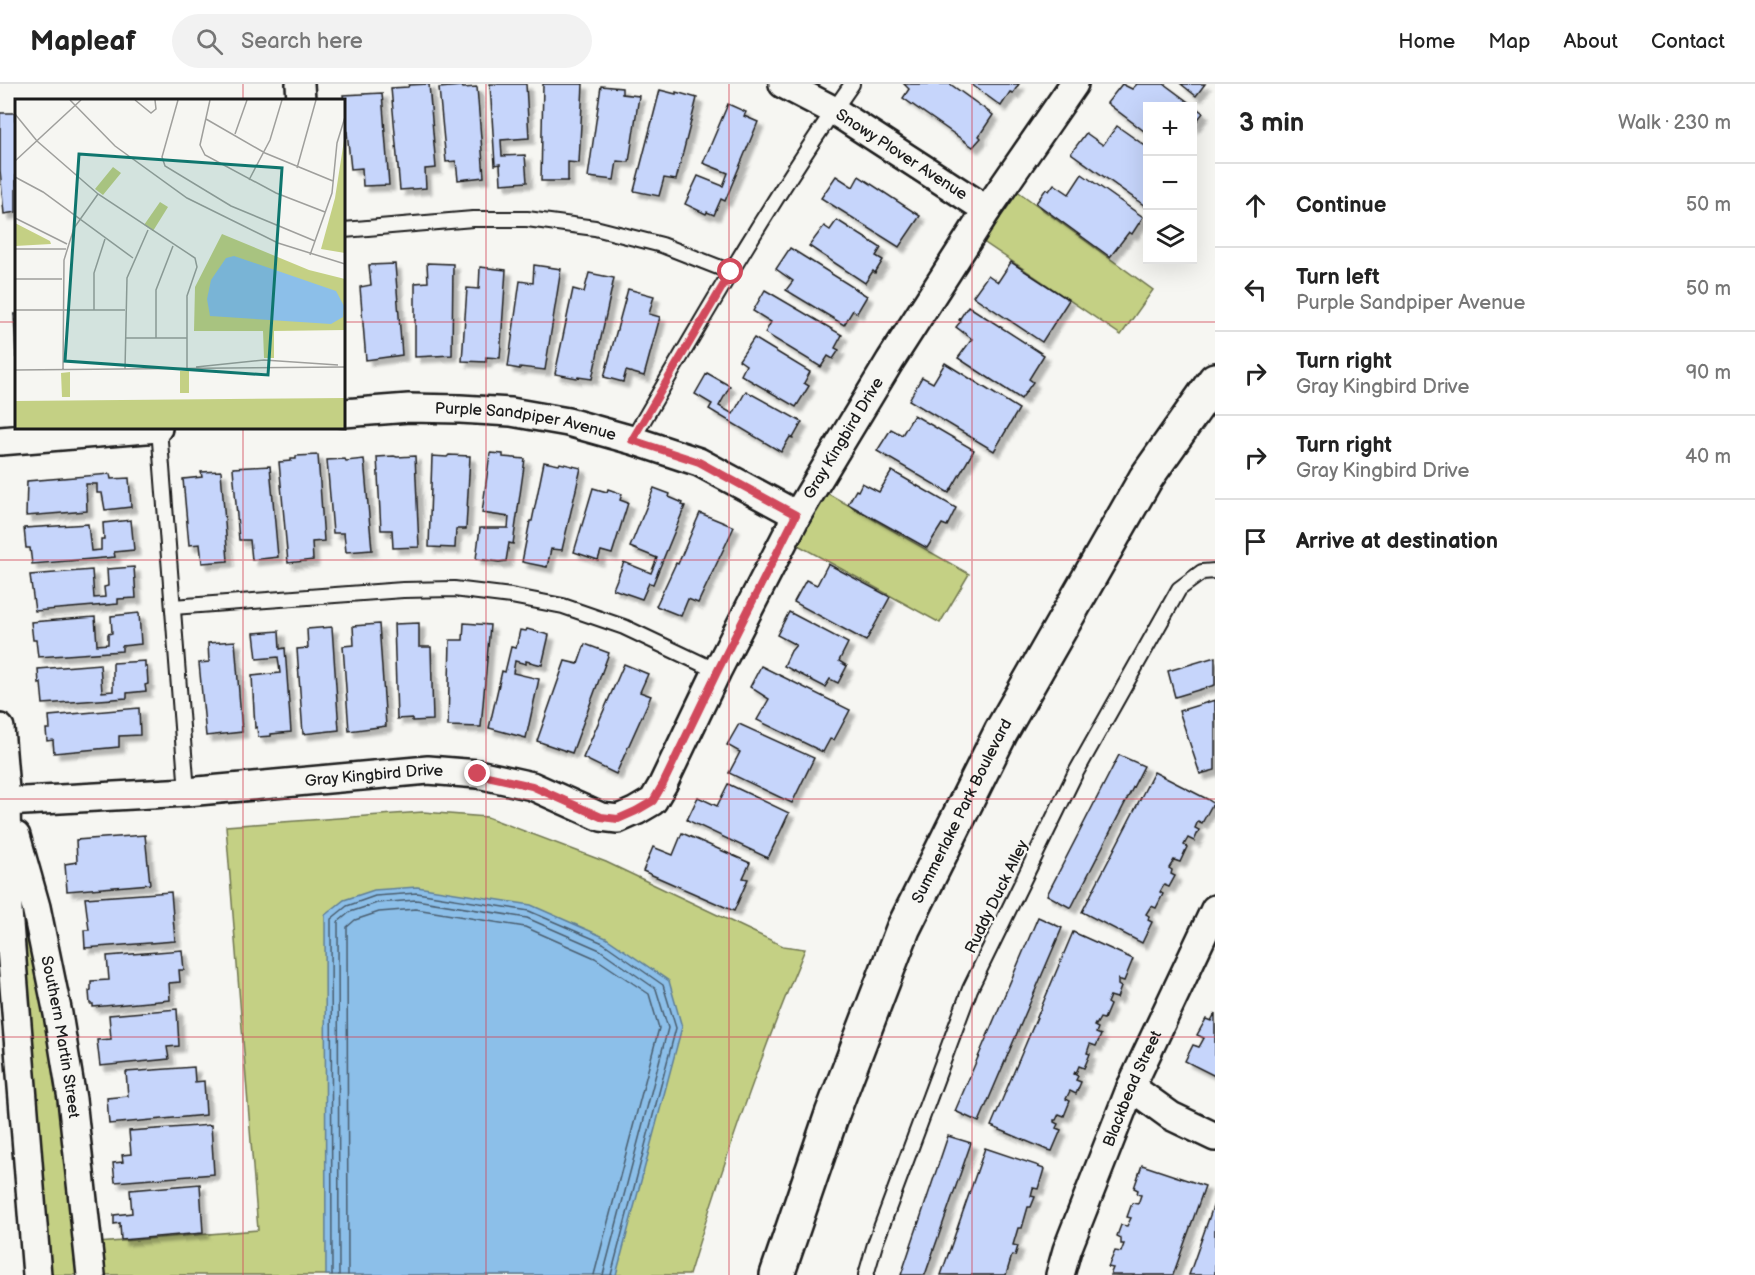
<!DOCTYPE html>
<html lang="en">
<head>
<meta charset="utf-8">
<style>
	:root { --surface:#fff; --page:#f2f2f2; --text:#222; --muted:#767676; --line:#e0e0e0 }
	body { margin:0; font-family:"Balsamiq Sans",sans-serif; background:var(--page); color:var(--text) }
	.controls { position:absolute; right:18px; top:18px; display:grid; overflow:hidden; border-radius:0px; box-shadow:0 6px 24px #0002 }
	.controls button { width:54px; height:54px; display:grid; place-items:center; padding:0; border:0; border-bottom:2px solid var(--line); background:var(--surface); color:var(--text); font:30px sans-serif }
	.stop { position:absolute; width:18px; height:18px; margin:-14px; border:4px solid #d1495b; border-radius:50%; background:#fff }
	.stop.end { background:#d1495b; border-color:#fff; box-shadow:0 2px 6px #0008 }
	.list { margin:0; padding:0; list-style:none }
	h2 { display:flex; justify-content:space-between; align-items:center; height:78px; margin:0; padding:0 24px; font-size:26px }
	h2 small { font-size:20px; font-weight:400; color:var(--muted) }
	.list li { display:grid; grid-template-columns:39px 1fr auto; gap:18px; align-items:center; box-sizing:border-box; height:84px; padding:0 24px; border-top:2px solid var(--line) }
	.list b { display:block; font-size:22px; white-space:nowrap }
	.list p { margin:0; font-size:20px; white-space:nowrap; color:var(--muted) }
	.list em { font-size:20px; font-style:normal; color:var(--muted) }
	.icon { flex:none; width:33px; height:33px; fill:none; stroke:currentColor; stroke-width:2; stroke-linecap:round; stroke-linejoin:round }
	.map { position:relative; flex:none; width:1215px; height:1191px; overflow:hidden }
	header { display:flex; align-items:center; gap:36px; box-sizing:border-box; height:84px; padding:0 30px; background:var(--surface); border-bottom:2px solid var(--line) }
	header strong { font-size:28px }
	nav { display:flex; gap:33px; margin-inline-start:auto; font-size:21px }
	.search { width:420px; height:54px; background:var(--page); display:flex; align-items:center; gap:15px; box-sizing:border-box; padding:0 21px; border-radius:33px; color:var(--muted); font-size:22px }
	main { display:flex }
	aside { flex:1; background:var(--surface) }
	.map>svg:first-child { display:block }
	.green { fill:#c4d084; stroke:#707650; stroke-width:1.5 }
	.water { fill:#8cbfe9; stroke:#5f7e97; stroke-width:1.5 }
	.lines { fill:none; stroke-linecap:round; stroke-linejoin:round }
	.shore { stroke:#495d6e; stroke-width:1.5 }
	.building { fill:#c6d5fb; stroke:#1c1c1c; stroke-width:1.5; filter:url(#shadow) }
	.lane-casing { stroke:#1c1c1c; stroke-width:18 }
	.street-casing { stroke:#1c1c1c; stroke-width:32 }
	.secondary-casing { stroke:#1c1c1c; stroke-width:38 }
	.lane { stroke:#f6f6f2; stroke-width:14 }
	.street { stroke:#f6f6f2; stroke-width:27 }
	.secondary { stroke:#f6f6f2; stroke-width:33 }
	.route { stroke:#d1495b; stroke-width:8 }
	.grid { fill:none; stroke:#d1495b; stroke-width:1.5; stroke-opacity:0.55 }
	.labels { text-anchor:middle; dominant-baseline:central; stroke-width:4.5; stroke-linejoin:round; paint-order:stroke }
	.street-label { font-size:16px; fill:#1c1c1c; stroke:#f6f6f2 }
	.inset-road { fill:none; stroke:#9f9f9c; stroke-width:1.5 }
	.view { fill:#0f766e; fill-opacity:0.15; stroke:#0f766e; stroke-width:3 }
	.inset-edge { fill:none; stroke:#1c1c1c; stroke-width:3 }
</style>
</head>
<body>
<header>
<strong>Mapleaf</strong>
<div class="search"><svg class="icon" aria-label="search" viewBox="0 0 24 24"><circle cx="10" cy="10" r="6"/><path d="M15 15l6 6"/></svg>Search here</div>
<nav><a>Home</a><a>Map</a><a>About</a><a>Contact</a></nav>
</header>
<main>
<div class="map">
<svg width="1215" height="1191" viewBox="0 0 1215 1191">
	<defs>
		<filter id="shadow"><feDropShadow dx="5.5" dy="5.5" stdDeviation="1.5" flood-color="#0004"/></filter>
	</defs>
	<rect width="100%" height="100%" fill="#f6f6f2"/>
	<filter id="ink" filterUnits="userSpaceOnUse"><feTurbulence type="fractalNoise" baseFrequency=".0167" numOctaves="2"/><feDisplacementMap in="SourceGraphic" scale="12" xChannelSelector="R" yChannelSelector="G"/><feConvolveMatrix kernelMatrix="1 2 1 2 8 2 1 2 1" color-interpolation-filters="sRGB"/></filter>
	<g filter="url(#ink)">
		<g class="green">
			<polygon points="1016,106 1153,206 1121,251 982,157"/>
			<polygon points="827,409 969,490 940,539 796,460"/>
			<path d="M423,728L487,733L606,778L783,862L805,865C760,972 723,1080 689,1191H101L98,1159L258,1146L226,742Z"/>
			<polygon points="22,819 48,929 81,1191 47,1191 19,820"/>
		</g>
		<polygon class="water" points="417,803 531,821 606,854 669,897 682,943 616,1191 326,1191 325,831 344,816 374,806"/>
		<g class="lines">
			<g class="shore">
				<polyline points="332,1191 331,835 347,822 375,812 417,809 529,827 603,859 663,901 676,944 611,1191"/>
				<polyline points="339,1191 338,838 350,828 377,819 416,816 527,834 600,866 656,905 668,944 603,1191"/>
				<polyline points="348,1191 347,843 355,836 379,828 416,825 525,843 595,874 649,910 659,944 594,1191"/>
			</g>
		</g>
		<g class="building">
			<polygon points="429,0 436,84 425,85 426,104 400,106 391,4 408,3 409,1"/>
			<polygon points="490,0 526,0 529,54 501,56 502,72 525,71 527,98 501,100 500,80 495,81"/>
			<polygon points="543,0 583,0 579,79 568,78 568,97 541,97"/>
			<polygon points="904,0 950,0 993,31 979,52 981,54 973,63 903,14 909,5"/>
			<polygon points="971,0 1019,0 1013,9 1010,8 1001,22"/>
			<polygon points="1122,0 1132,5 1137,0 1164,0 1203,29 1192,43 1192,22 1148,22 1148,50 1107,19"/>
			<polygon points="1181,0 1205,0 1196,12"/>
			<polygon points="462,2 463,4 477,3 484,93 458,96 456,77 446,78 439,4"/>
			<polygon points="601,2 622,4 622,10 639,12 629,78 617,77 614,96 588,93"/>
			<polygon points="660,6 676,10 676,8 697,14 676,96 664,94 659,112 634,107"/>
			<polygon points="382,9 389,101 363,102 362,84 351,85 343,11"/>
			<polygon points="728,20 746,28 744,32 758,38 725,117 721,115 714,131 707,128 706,130 685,120 698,92 723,102 728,89 703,79"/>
			<polygon points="0,29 15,29 15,37 16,37 16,128 4,130 0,86"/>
			<polygon points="1117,42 1148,64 1148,124 1071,69 1086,49 1103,61"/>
			<polygon points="1082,90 1143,133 1132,150 1129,148 1110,173 1036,119 1046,105 1049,107 1054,100 1069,110"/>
			<polygon points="836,92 853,103 859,92 920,132 899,163 821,114"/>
			<polygon points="837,136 881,164 876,172 883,176 875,189 873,187 865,199 809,162 824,142 830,146"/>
			<polygon points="790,164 867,212 857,229 853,226 844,241 786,206 793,197 776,185"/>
			<polygon points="1011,178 1069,216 1042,258 973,212 988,191 998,198"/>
			<polygon points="427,179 453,180 452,271 415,273 415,199 428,198"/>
			<polygon points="395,180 402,271 366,276 360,203 371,201 369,181"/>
			<polygon points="534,181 561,185 545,286 520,283 520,285 508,283 520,197 533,199"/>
			<polygon points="480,183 506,186 500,274 486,273 486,278 462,277 467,204 479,205"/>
			<polygon points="589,189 614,194 592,295 578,293 577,294 555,290 573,205 584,208"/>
			<polygon points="628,205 654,212 649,230 660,233 644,292 626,287 623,298 604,293"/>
			<polygon points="765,206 842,251 835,264 839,266 833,275 828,272 821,283 765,249 771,238 753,227"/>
			<polygon points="968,222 1044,271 1029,295 1033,298 1021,315 958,274 972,255 956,243 961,237 959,236"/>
			<polygon points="14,230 16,230 16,274"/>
			<polygon points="754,254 810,288 804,299 809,302 796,323 741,291 746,281 739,276"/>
			<polygon points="945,279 1019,325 994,367 909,316 922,293 933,299"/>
			<polygon points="707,289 730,302 719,322 733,330 746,307 802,338 793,354 790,353 781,368 709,325 712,320 695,310"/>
			<polygon points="914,331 974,366 949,409 877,367 891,345 902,351"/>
			<polygon points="490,369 503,370 503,373 525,375 513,460 509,459 506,477 499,478 476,475 480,444 508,444 509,433 482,429"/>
			<polygon points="318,371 324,457 312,458 313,476 288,479 279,378 291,377 291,375 296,375 296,372"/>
			<polygon points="449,371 470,372 466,445 456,445 455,464 429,463 432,372 447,373"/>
			<polygon points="394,372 397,373 415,372 419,463 393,464 392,446 381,446 377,373"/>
			<polygon points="345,375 346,377 364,375 372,466 346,468 344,449 333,449 327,376"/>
			<polygon points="544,378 559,381 560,379 581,384 562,466 551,465 547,483 522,478 530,437 532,437"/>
			<polygon points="270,382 278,473 252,476 250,456 239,456 233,384"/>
			<polygon points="221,387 228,477 202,479 200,460 189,461 183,395 202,393 201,388"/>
			<polygon points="892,387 956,424 947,442 942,440 927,464 848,420 856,406 858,407 862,399 879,408"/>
			<polygon points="110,390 111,395 129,394 131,423 105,426 102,409 97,409 97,400 86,400 87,427 26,432 27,397"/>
			<polygon points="593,404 607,408 608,405 622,410 620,416 628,419 612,470 601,467 598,476 574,468"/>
			<polygon points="654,404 670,410 669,413 683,419 682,421 685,422 653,500 649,499 642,515 613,505 624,478 651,489 657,474 630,463"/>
			<polygon points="700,429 734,443 698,519 688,515 681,532 656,522 676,479 678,480"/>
			<polygon points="131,436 134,466 114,468 115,473 32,480 30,464 26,464 24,444 88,440 91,467 101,466 101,455 104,455 103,439"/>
			<polygon points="828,480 890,513 866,557 794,518 806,496 817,501"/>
			<polygon points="134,483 136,514 118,515 118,520 35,527 30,491 92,486 94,514 105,513 104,503 108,502 107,485"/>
			<polygon points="789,528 848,559 839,577 847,582 838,599 830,595 825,603 784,582 791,567 796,561 777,551"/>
			<polygon points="139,529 141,560 122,562 122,567 38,573 36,556 33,556 31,538 95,533 97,561 108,560 108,550 112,549 111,532"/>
			<polygon points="419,539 419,563 431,563 433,636 412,637 412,634 397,635 394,540"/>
			<polygon points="464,539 490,541 481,643 448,642 450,556 463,556"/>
			<polygon points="379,540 386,642 349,647 343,562 354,561 353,542"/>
			<polygon points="332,543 339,646 303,650 297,565 308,564 307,545"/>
			<polygon points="527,545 549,551 542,581 526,577 526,580 515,577 513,589 539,595 526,654 489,644 502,587 505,588 511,563 516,564 520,546 526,547"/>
			<polygon points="279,547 280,565 285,564 291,648 271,650 271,652 258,653 257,643 255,644 252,592 280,589 278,573 257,575 254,549"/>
			<polygon points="235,557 242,648 206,652 199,579 209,578 208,559"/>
			<polygon points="585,560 609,569 572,669 537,657 565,577 578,580"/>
			<polygon points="1215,573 1215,601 1175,613 1168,587"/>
			<polygon points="145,577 145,583 147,583 148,600 145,601 146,607 127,609 127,614 43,620 41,599 39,600 38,585 100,580 102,608 113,607 113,579"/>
			<polygon points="624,580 648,590 640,608 651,612 616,690 583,674"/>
			<polygon points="761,582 850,626 834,656 830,655 823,668 757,636 769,615 750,603"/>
			<polygon points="1215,616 1215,686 1200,690 1179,627"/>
			<polygon points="139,624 140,651 119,652 119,663 54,669 53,656 47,657 46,645 50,645 49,632"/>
			<polygon points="739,640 814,674 792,719 729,689 740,668 727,661"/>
			<polygon points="1119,671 1144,682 1071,824 1047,811"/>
			<polygon points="1154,688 1207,715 1213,719 1202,739 1198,737 1195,744 1199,746 1194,757 1188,754 1184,761 1187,763 1180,778 1174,776 1169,784 1172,786 1171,790 1175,792 1169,803 1164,801 1160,808 1163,810 1156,824 1151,822 1146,830 1149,832 1148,836 1152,838 1142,859 1082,828"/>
			<polygon points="728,700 789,729 768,774 687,736 698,713 717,722"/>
			<polygon points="682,749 750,779 743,794 748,795 734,827 643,787 653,763 673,771"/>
			<polygon points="145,751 150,800 67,807 65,780 77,778 76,756"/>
			<polygon points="171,808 175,857 85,864 84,846 89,846 85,814"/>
			<polygon points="1038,833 1062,844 979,1038 955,1027"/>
			<polygon points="1073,848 1133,875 1124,897 1118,895 1118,901 1121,903 1117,914 1110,912 1107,919 1110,921 1104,935 1100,934 1096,941 1095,940 1094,942 1098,944 1096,949 1101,951 1096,962 1090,960 1087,969 1090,970 1084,984 1079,982 1076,989 1075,988 1074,990 1078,992 1076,996 1081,998 1076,1010 1070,1007 1066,1015 1070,1017 1064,1032 1059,1030 1056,1036 1054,1036 1054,1038 1058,1040 1056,1044 1061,1046 1052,1067 1045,1065 991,1042"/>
			<polygon points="182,866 184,886 179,886 180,898 169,899 170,916 93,923 93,920 90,920 89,907 91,906 91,897 109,896 107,872"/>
			<polygon points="177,925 179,962 167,963 169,975 100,982 97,956 111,955 109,931"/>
			<polygon points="1215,929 1215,992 1185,977 1193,961 1199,963 1204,954 1197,951 1206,935 1211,937"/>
			<polygon points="194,983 195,998 204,997 206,1031 109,1040 107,1014 128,1012 126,988"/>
			<polygon points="211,1041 214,1090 115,1098 113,1079 123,1078 122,1071 131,1070 129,1047"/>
			<polygon points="948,1052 971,1059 925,1191 901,1191"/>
			<polygon points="985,1064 1039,1082 1038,1083 1044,1085 1038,1105 1033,1104 1031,1112 1035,1113 1031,1123 1028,1123 1022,1144 1018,1144 1013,1161 1018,1162 1015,1172 1012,1171 1006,1191 941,1191"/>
			<polygon points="1142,1081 1205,1102 1173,1191 1110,1191 1113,1184 1108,1183 1115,1167 1121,1168 1124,1160 1121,1160 1121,1154 1117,1152 1121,1141 1127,1142 1131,1134 1127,1133 1132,1119 1138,1120 1141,1111 1137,1110 1138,1106 1134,1104"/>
			<polygon points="200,1100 203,1149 121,1156 120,1139 114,1140 114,1131 132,1129 130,1106"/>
			<polygon points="1215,1117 1215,1191 1189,1191"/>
		</g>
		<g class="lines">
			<defs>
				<g id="lane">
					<polyline points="344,146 473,135 527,135 595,144 662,161 731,188"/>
					<polyline points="159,344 187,708"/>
					<path d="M632,356C702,236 772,114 852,0"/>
					<polyline points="173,523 403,506 454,505 511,512 563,522 624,543 717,587"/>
					<polyline points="866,1191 875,1160 970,905 1075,690 1179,505 1202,488 1215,487"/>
				</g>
				<g id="street">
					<polyline points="300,0 301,16"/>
					<path id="s1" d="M783,0L833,26L987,126"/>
					<path id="s2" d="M344,329L409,324L460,325L511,328L568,338L632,356L699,378L797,431"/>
					<polyline points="0,357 158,344"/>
					<polyline points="0,644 6,718 8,827 37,1191"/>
					<path id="s3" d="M6,718L187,708L428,686L478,690L532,702L601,733L618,735L636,727L653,717L663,700L717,587L797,431L890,277L987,126L1074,0"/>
					<path id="s4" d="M16,752L36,823L58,930L72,1015L91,1191"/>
					<polyline points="1131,1003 1171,1032 1215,1053"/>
					<path id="s5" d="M1060,1191L1067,1166L1131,1003L1215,825"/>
				</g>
				<g id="secondary">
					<path id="s6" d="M777,1191L832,1030L903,845L1001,648L1146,394L1215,296"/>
				</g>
			</defs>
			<use href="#lane" class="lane-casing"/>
			<use href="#street" class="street-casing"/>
			<use href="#secondary" class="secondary-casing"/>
			<use href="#lane" class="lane"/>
			<use href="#street" class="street"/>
			<use href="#secondary" class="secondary"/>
		</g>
	</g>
	<g class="lines" filter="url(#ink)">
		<polyline class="route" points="478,690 532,702 601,733 618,735 636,727 653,717 663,700 717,588 796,431 699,378 632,356 731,188"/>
	</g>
	<path class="grid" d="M243,0V16M486,0V1191M729,0V1191M972,0V1191M0,238H16M344,238H1215M243,344V1191M0,476H1215M0,715H1215M0,953H1215"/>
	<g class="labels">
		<g class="street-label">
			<text stroke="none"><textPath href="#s1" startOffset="138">Snowy Plover Avenue</textPath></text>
			<text stroke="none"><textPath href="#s2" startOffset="183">Purple Sandpiper Avenue</textPath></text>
			<text stroke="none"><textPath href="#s3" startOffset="1071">Gray Kingbird Drive</textPath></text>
			<text stroke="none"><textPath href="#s3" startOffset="369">Gray Kingbird Drive</textPath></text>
			<text stroke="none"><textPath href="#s6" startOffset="500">Summerlake Park Boulevard</textPath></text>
			<text transform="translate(997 813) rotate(-64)">Ruddy Duck Alley</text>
			<text stroke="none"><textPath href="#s4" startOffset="206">Southern Martin Street</textPath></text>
			<text stroke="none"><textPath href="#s5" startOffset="200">Blackbead Street</textPath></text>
		</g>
	</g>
	<g transform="translate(15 15)">
		<rect width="330" height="330" fill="#f6f6f2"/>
		<path d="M330,35V154L306,150L320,99ZM98,68L106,74L88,96L80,90ZM145,103L153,108L138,132L129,126ZM0,124L35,142L36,145L0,147ZM207,135L294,171L330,180V231L259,232V259H249L248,232H179L180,188ZM165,272H174V294H165ZM55,273V298H47L46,274ZM330,299V329H0V302Z" fill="#c4d084"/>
		<path d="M219,157L321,192L329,207L328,218L316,225L195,217L192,200L196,181L211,159Z" fill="#8cbfe9"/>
		<path class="inset-road" d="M55,1L100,47L172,99L263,144L330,165M120,1L136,14L141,10L140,1M163,1L147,58L150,67L216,107L300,142M195,1L185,46L190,56L261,94L310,113M0,15L22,42L83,95L180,159L182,168L172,197V270M191,20L250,54L318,82M220,35L232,1M0,62L66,1M282,69L301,1M0,78L28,93L118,159M234,81L255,41L267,1M0,119L52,145M0,150H51M295,156L317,94L322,44L330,18M0,180H47M0,211H110M79,211V174L90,140M110,239H172M141,239V191L158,147M181,268L249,261L323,266M110,270L112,179L133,131M0,271L330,268M48,271L49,161L59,129L83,95"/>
		<path class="view" d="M64,55L267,69L253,276L50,262Z"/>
		<rect width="330" height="330" class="inset-edge"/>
	</g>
</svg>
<div class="controls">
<button>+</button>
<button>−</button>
<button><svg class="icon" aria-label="layers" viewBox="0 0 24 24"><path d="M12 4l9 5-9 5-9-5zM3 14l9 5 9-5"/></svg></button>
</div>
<div class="stop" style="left:731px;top:188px"></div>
<div class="stop end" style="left:478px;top:690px"></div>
</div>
<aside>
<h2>3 min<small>Walk · 230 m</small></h2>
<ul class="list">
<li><svg class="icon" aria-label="ahead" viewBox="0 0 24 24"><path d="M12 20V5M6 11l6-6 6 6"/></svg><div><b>Continue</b></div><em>50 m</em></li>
<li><svg class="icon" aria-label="left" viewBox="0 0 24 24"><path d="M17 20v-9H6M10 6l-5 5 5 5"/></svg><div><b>Turn left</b><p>Purple Sandpiper Avenue</p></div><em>50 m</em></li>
<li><svg class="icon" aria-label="right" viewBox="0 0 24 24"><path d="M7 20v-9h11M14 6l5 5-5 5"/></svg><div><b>Turn right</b><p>Gray Kingbird Drive</p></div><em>90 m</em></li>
<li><svg class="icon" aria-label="right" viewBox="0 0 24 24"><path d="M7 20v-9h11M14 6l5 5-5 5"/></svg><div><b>Turn right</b><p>Gray Kingbird Drive</p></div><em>40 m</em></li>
<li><svg class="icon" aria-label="arrive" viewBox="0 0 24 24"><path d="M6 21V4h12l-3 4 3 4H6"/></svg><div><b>Arrive at destination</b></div></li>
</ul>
</aside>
</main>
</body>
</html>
